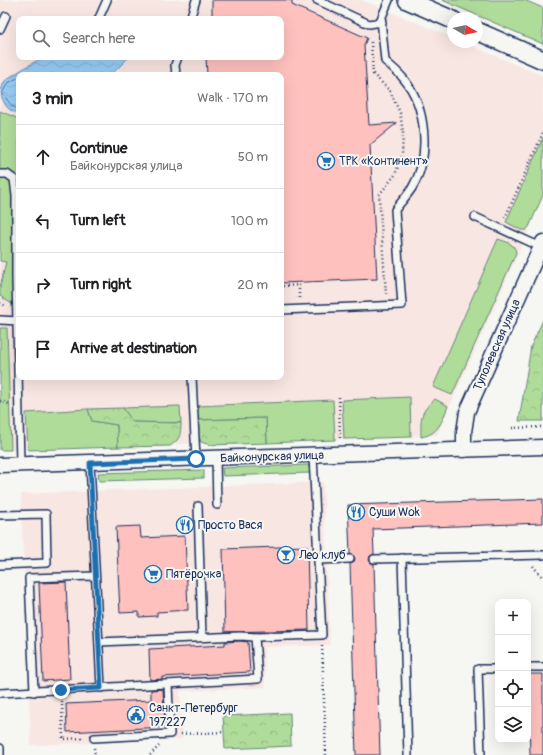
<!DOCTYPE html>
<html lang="en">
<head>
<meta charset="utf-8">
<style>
	:root { --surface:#fff; --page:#f2f2f2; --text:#202124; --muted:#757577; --line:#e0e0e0 }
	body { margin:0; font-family:Pangolin,sans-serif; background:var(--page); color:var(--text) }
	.controls { position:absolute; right:12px; bottom:12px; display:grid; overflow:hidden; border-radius:8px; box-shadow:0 4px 16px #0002 }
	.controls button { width:36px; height:36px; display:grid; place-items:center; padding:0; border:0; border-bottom:1px solid var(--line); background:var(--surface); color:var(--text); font:20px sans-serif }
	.compass { position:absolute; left:447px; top:12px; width:36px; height:36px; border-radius:50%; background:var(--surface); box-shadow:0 4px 16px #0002; rotate:99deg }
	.stop { position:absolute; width:12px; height:12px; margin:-9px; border:3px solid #1f6fb2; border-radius:50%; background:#fff }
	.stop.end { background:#1f6fb2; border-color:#fff; box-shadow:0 1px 4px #0008 }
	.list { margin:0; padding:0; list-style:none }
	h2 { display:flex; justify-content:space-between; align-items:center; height:52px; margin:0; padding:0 16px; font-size:17px }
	h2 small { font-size:13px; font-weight:400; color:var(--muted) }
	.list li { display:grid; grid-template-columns:26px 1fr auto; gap:12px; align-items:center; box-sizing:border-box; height:64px; padding:0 16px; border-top:1px solid var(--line) }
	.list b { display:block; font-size:15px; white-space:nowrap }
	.list p { margin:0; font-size:13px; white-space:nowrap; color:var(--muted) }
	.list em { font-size:13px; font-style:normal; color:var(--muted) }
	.icon { flex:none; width:22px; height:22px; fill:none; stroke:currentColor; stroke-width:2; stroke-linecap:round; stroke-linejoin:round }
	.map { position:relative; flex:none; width:543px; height:755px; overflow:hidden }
	.search { position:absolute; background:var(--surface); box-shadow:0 4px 16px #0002; left:16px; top:16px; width:268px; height:44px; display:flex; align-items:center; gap:10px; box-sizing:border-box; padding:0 14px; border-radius:8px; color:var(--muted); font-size:15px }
	.panel { position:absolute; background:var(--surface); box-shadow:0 4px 16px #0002; left:16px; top:72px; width:268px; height:308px; border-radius:8px }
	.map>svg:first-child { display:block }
	.built { fill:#f8e6e2; fill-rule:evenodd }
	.grass { fill:#b0dc9a; stroke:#66867c }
	.forest { fill:url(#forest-crowns); stroke:#66867c }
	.water { fill:url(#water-waves); stroke:#668eb9 }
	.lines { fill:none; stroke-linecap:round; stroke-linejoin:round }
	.shore { stroke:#4d6e9b; stroke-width:1 }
	.building { fill:#fec1be; stroke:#1b2f5e }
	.service-casing { stroke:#1b2f5e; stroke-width:10 }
	.minor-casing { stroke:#1b2f5e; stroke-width:17 }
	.tertiary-casing { stroke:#1b2f5e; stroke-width:20 }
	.path { stroke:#1b2f5e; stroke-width:2.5; stroke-dasharray:1 3; stroke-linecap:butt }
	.service { stroke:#f6f6f2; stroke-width:7 }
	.minor { stroke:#f6f6f2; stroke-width:14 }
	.tertiary { stroke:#f6f6f2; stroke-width:17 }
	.route { stroke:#1f6fb2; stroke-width:5 }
	.labels { text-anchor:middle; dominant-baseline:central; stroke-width:4; stroke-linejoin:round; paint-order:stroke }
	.poi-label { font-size:12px; fill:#1b2f5e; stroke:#f6f6f2; text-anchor:start }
	.street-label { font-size:12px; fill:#1b2f5e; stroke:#f6f6f2 }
</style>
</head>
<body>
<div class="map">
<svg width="543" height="755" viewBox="0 0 543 755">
	<defs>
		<pattern id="forest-crowns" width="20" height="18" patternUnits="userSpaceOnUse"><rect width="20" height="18" fill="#b0dc9a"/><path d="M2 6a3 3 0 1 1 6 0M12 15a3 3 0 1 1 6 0" fill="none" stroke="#97bd87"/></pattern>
		<pattern id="water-waves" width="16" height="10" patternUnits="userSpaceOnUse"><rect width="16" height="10" fill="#98cdf6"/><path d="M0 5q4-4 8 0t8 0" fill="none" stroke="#82b0d5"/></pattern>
	</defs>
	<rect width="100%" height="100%" fill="#f6f6f2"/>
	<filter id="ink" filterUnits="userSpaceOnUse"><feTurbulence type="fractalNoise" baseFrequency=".025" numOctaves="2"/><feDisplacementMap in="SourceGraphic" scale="8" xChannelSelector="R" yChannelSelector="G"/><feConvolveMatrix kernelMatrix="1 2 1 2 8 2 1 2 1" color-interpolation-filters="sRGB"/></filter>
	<g filter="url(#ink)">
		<g class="built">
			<path d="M0,0H362L453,38V42H462L543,76V197L437,435L0,450ZM19,19H281V57H19ZM19,75H281V377H19Z"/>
			<polygon points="323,482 330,645 264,647 265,687 180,691 182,739 31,745 21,494"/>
		</g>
		<g class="grass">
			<polygon points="442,0 524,0 543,8 543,44"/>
			<polygon points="0,111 19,119 19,304 12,304 0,296 0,287 6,262 0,261"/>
			<polygon points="543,138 543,195 529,227 526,230 521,230 506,222"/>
			<path d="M498,239C506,242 515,243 516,253L452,395L433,387Z"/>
			<polygon points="0,328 7,328 11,450 0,450"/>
			<polygon points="410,397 411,437 344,439 342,400"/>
			<path d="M435,399L448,406C442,421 439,434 421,437C421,418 419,413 435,399Z"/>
			<polygon points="333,400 335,440 267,443 266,418 198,420 197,406"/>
			<polygon points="180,406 181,423 132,422 123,408"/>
			<polygon points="88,409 92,421 117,425 118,447 28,450 26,413"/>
			<polygon points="309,465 310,473 223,476 222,468"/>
			<polygon points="204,470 204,478 99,481 98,473"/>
		</g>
		<g class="forest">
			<polygon points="543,320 543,421 519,421 531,346"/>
			<path d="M123,408L133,422L181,423C181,434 180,440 170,446L118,447L117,425L92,421L88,409Z"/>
			<polygon points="266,418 267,443 210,445 201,442 198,434 198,420"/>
			<polygon points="290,713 291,746 225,749 223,716"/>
		</g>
		<path class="water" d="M44,57H129L114,72L104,75H19V113C11,112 6,108 3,100C0,95 1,88 4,82C8,77 36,61 44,57Z"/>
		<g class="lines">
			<path class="shore" d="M19,77L8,83L2,93C8,99 9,107 19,109"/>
		</g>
		<g class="building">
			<polygon points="212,0 292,0 292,5 367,38 364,45 369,125 397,123 370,145 377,279 281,283 281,75 207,75 206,57 281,57 281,19 212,19"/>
			<polygon points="543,499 543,523 373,529 374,554 370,556 369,560 371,563 374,564 380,755 356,755 350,564 353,563 355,559 354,556 350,554 348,505"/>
			<polygon points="140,526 141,538 185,536 188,610 157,612 157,616 139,617 139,612 120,613 116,527"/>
			<polygon points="307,546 309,630 225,632 223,549"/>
			<polygon points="66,582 70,679 43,681 39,583"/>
			<polygon points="240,641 248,642 250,672 162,677 162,679 150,680 149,649 225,645 225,642"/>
			<polygon points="528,674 543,674 543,755 530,755"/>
			<polygon points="163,689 165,727 67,732 66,704 151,700 151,690"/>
		</g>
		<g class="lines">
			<defs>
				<g id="service">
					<polyline points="317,0 369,24 382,22"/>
					<polyline points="99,18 107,0"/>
					<polyline points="190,19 196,0"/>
					<polyline points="0,29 6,16"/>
					<polyline points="176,75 175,65 178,57"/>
					<polyline points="0,174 7,174 14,179 16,196 16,277 20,465"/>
					<polyline points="475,217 541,247"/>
					<path d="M281,310L402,305L395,210C400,203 407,196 412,188C431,157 427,106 403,78C398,72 391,66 385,61L381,19L389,0"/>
					<polyline points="0,320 19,321"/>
					<polyline points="192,377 196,459"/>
					<polyline points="313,455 318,560 350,559"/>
					<polyline points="216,458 217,505"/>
					<polyline points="90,463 101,688"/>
					<polyline points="198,506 202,637"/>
					<polyline points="0,515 46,514 47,563 0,565"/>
					<polyline points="402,558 408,755"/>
					<polyline points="374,559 543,555"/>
					<polyline points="99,642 240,636 255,637 322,635 318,560"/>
					<polyline points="528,667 543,667"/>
					<polyline points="34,692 29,578 95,576"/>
					<polyline points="0,693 258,679 255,637"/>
					<polyline points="94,738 170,734 168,684"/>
					<polyline points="0,748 0,755"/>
					<polyline points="481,755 478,669 498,669"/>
				</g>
				<g id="minor">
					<polyline points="464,450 464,432 467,412 543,242"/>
					<polyline points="0,465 543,447"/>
				</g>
				<g id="tertiary">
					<polyline points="407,0 453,20"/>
					<polyline points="477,31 543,60"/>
				</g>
			</defs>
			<use href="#service" class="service-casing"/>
			<use href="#minor" class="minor-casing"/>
			<use href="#tertiary" class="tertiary-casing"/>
			<g class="path">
				<polyline points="371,42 373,74 390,91 400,113 403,132 402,156 395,175 379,195 386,294"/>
				<polyline points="505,218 543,133"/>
				<polyline points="283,286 299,285 299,299"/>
				<polyline points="0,303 6,306"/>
				<polyline points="339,397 340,440"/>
				<polyline points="0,401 9,404"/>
				<polyline points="512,428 543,427"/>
				<polyline points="533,566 543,578"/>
				<polyline points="322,646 326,755"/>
				<polyline points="62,701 63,739 83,738"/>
				<polyline points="181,734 224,732"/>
				<polyline points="94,748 95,755"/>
				<polyline points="150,755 159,746"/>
			</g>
			<use href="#service" class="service"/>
			<use href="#minor" class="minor"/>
			<use href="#tertiary" class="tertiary"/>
		</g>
	</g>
	<g class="lines" filter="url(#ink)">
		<polyline class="route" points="61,690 101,688 90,463 196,459"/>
	</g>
	<defs>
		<symbol id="supermarket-ring" viewBox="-11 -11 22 22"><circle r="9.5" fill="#f6f6f2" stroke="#1f6fb2" stroke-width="1.5"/><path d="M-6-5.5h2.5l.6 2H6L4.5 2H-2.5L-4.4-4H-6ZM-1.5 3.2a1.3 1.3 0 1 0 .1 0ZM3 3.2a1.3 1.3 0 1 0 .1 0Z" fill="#1f6fb2"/></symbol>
		<symbol id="restaurant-ring" viewBox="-11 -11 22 22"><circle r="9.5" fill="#f6f6f2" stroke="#1f6fb2" stroke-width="1.5"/><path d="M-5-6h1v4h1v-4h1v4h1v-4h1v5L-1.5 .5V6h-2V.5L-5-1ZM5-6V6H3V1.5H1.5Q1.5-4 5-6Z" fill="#1f6fb2"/></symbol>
		<symbol id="bar-ring" viewBox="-11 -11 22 22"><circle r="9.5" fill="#f6f6f2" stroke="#1f6fb2" stroke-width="1.5"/><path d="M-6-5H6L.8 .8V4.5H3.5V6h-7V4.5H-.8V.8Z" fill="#1f6fb2"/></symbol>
		<symbol id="civic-ring" viewBox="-11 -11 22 22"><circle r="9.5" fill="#f6f6f2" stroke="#1f6fb2" stroke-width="1.5"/><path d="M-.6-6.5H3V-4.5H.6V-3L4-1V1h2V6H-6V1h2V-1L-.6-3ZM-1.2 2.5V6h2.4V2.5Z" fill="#1f6fb2"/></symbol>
	</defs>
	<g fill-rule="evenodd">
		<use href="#supermarket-ring" x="316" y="151" width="20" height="20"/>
		<use href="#restaurant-ring" x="346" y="502" width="20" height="20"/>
		<use href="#restaurant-ring" x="175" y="515" width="20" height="20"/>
		<use href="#bar-ring" x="276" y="545" width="20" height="20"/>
		<use href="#supermarket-ring" x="143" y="564" width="20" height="20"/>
		<use href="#civic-ring" x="126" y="705" width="20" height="20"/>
	</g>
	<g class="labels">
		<g class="poi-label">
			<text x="339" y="161">ТРК «Континент»</text>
			<text x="369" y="512">Суши Wok</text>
			<text x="198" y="525">Просто Вася</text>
			<text x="299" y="555">Лео клуб</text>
			<text x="166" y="574">Пятёрочка</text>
			<text x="149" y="708">Санкт-Петербург<tspan x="149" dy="14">197227</tspan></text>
		</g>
		<g class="street-label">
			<text transform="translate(497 345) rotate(-66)">Туполевская улица</text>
			<text transform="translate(272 457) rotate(-2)">Байконурская улица</text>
		</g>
	</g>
</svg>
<div class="controls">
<button>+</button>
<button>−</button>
<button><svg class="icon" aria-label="locate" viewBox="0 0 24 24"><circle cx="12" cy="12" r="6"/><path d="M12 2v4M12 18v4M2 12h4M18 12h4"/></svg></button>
<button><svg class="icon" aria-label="layers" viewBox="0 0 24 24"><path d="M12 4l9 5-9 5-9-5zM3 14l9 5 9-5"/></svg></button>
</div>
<svg class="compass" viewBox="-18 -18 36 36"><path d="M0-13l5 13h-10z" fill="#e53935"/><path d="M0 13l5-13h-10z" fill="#757577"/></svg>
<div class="stop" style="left:196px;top:459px"></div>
<div class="stop end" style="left:61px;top:690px"></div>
<div class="search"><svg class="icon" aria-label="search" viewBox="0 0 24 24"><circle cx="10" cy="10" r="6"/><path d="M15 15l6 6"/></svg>Search here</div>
<section class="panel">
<h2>3 min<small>Walk · 170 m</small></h2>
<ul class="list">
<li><svg class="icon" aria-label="ahead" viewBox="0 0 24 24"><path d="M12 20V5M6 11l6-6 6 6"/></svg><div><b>Continue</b><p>Байконурская улица</p></div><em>50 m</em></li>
<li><svg class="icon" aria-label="left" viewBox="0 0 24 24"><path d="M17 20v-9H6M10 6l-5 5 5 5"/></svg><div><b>Turn left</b></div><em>100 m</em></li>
<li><svg class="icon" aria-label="right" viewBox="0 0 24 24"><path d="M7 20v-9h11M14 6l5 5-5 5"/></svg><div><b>Turn right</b></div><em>20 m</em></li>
<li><svg class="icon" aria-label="arrive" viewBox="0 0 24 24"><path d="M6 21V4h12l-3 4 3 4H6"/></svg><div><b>Arrive at destination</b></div></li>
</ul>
</section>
</div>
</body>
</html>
